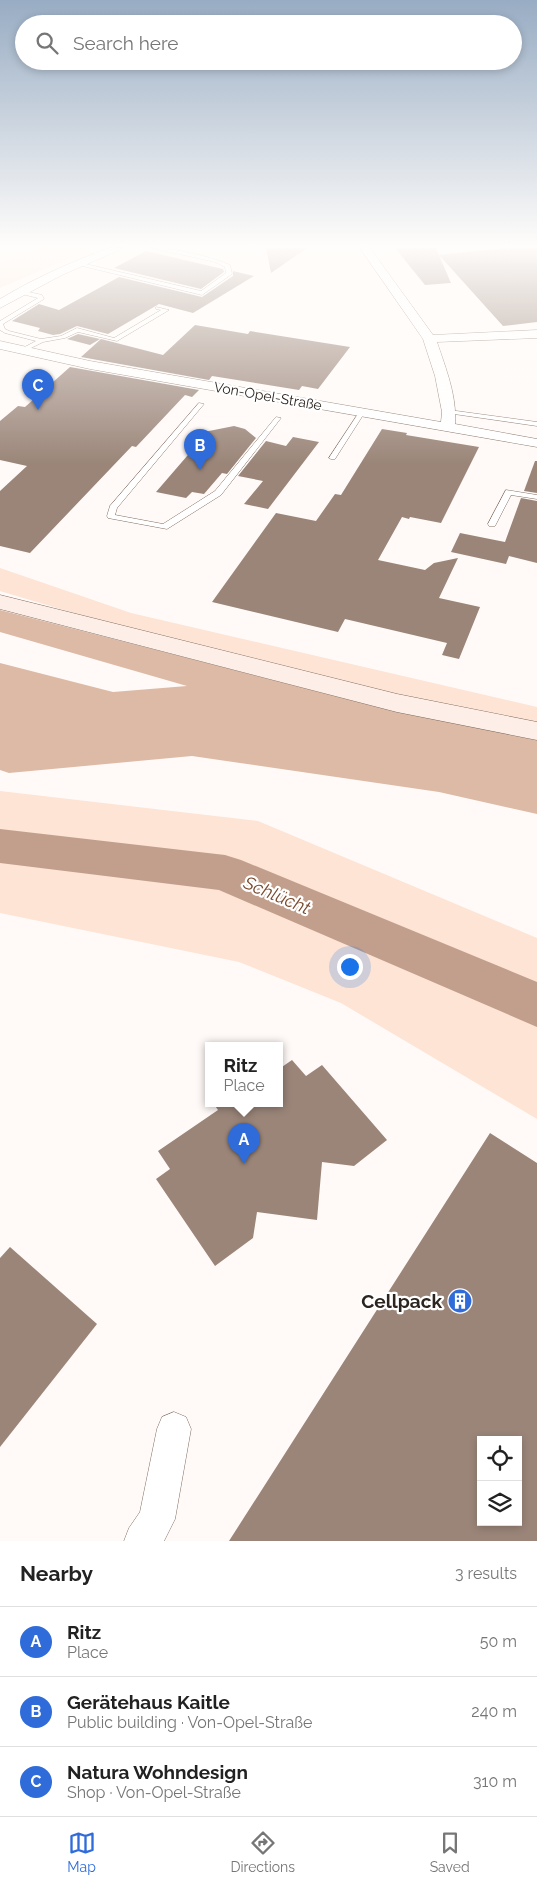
<!DOCTYPE html>
<html lang="en">
<head>
<meta charset="utf-8">
<style>
	:root { --surface:#fff; --page:#f2f2f2; --text:#222; --muted:#767676; --line:#e0e0e0; --accent:#2f6cda }
	body { margin:0; font-family:Raleway,sans-serif; background:var(--page); color:var(--text) }
	.controls { position:absolute; right:15px; bottom:15px; display:grid; overflow:hidden; border-radius:0px; box-shadow:0 2px 8px #0003 }
	.controls button { width:45px; height:45px; display:grid; place-items:center; padding:0; border:0; border-bottom:1px solid var(--line); background:var(--surface); color:var(--text); font:25px sans-serif }
	.you { position:absolute; left:349px; top:966px; width:18px; height:18px; margin:-12px; border:4px solid #fff; border-radius:50%; background:#1a73e8; box-shadow:0 0 0 8px #1a73e833 }
	.badge { display:grid; place-items:center; width:32px; height:32px; border-radius:50%; background:var(--accent); color:#fff; font-size:16px; font-weight:700 }
	.pin { position:absolute; translate:-50% -41px; filter:drop-shadow(0 1px 2px #0008) }
	.pin::after { content:''; position:absolute; top:26px; width:18px; height:15px; background:inherit; clip-path:polygon(0 0,100% 0,50% 100%) }
	.popup { position:absolute; left:205px; top:1042px; width:78px; height:65px; box-sizing:border-box; display:grid; place-content:center; border-radius:0px; background:var(--surface); filter:drop-shadow(0 1px 4px #0005); font-size:16px; white-space:nowrap; color:var(--muted) }
	.popup b { font-size:19px; color:var(--text) }
	.popup::after { content:''; position:absolute; left:50%; top:100%; margin-left:-10px; border:10px solid transparent; border-top-color:var(--surface) }
	.list { margin:0; padding:0; list-style:none }
	h2 { display:flex; justify-content:space-between; align-items:center; height:65px; margin:0; padding:0 20px; font-size:21px }
	h2 small { font-size:16px; font-weight:400; color:var(--muted) }
	.list li { display:grid; grid-template-columns:32px 1fr auto; gap:15px; align-items:center; box-sizing:border-box; height:70px; padding:0 20px; border-top:1px solid var(--line) }
	.list b { display:block; font-size:19px; white-space:nowrap }
	.list p { margin:0; font-size:16px; white-space:nowrap; color:var(--muted) }
	.list em { font-size:16px; font-style:normal; color:var(--muted) }
	.icon { flex:none; width:28px; height:28px; fill:none; stroke:currentColor; stroke-width:2; stroke-linecap:round; stroke-linejoin:round }
	.map { position:relative; flex:none; width:537px; height:1541px; overflow:hidden }
	.search { position:absolute; background:var(--surface); box-shadow:0 2px 8px #0003; left:15px; right:15px; top:15px; height:55px; display:flex; align-items:center; gap:12px; box-sizing:border-box; padding:0 18px; border-radius:28px; color:var(--muted); font-size:19px }
	.sheet { height:275px; background:var(--surface) }
	nav { display:flex; justify-content:space-around; align-items:center; box-sizing:border-box; height:70px; border-top:1px solid var(--line); background:var(--surface); font-size:14px; color:var(--muted) }
	nav a { display:grid; justify-items:center; gap:2px }
	nav .on { color:var(--accent) }
	.map>svg:first-child { display:block }
	.green { fill:#fde4d5 }
	.forest { fill:#ddbaa6 }
	.lines { fill:none; stroke-linecap:round; stroke-linejoin:round }
	.river { fill:#c19f8c; fill-rule:evenodd }
	.building { fill:#9b8579; fill-rule:evenodd }
	.service-casing { stroke:#816d61; stroke-width:1 }
	.minor-casing { stroke:#816d61; stroke-width:1 }
	.secondary-casing { stroke:#816d61; stroke-width:1 }
	.service { fill:#fff; fill-rule:evenodd }
	.minor { fill:#fff; fill-rule:evenodd }
	.secondary { fill:#fdefe7; fill-rule:evenodd }
	.labels { text-anchor:middle; dominant-baseline:central; stroke-width:4.5; stroke-linejoin:round; paint-order:stroke }
	.far-street-label { font-size:14px; fill:#2c241f; stroke:#fff }
	.water-label { font-size:18px; font-style:italic; fill:#7a492c; stroke:#fff }
	.near-poi-label { font-size:19px; font-weight:bold; fill:#2c241f; stroke:#fff; text-anchor:end }
</style>
</head>
<body>
<div class="map">
<svg width="537" height="1541" viewBox="0 0 537 1541">
	<rect width="100%" height="100%" fill="#fffaf7"/>
	<g class="green">
		<polygon points="43,248 95,248 0,288 0,262"/>
		<path d="M0,568L131,613L537,707V723C356,687 176,645 0,591Z"/>
		<polygon points="0,791 258,821 537,938 537,1119 341,1003 239,962 0,913"/>
	</g>
	<polygon class="forest" points="0,610 394,711 537,740 537,814 439,792 192,756 9,773 0,770 0,663 113,692 187,686 0,632"/>
	<g class="lines">
		<polygon class="river" points="0,829 225,855 241,860 537,982 537,1027 219,890 0,863"/>
	</g>
	<g class="building">
		<polygon points="266,248 307,248 271,273"/>
		<polygon points="395,248 436,248 439,255 506,248 537,248 537,322 503,326 439,255 451,283 425,285"/>
		<polygon points="146,251 223,269 224,272 201,289 114,268"/>
		<polygon points="233,271 254,276 193,313 159,304 108,334 77,326 60,334 53,335 38,331 40,328 12,321 39,304 59,310 119,277 202,297 233,276"/>
		<polygon points="195,325 248,334 250,331 350,347 318,389 302,386 299,390 212,376 209,380 81,357 101,339 163,355"/>
		<polygon points="78,334 100,339 90,345 67,339"/>
		<polygon points="70,367 199,390 192,397 185,395 136,447 132,446 30,553 0,546 0,491 27,466 0,460 0,421 18,406 25,407"/>
		<polygon points="234,426 245,429 256,438 227,474 222,473 204,494 192,492 186,498 156,492 200,441 194,434"/>
		<polygon points="382,429 407,433 406,435 479,447 441,523 410,517 409,519 402,517 378,560 425,570 434,563 458,558 439,598 480,607 459,659 442,655 447,643 345,619 338,632 212,602 276,513 316,521 335,494 341,495"/>
		<polygon points="293,437 319,442 268,509 244,504 263,481 238,476 266,441 286,446"/>
		<polygon points="535,461 537,461 537,493 524,491"/>
		<polygon points="521,498 537,501 537,563 509,556 506,564 451,552 460,533 505,542"/>
		<polygon points="292,1060 306,1076 322,1065 387,1140 354,1166 322,1162 317,1220 257,1212 253,1238 215,1266 156,1179 170,1169 158,1151 218,1110 213,1103 279,1103 279,1069"/>
		<path d="M490,1133L537,1163V1541H229ZM481,1440H518V1522H481Z"/>
		<polygon points="10,1247 97,1324 0,1447 0,1258"/>
	</g>
	<g class="lines">
		<defs>
			<g id="service">
				<path d="M152,248C173,248 210,256 230,265L232,274L202,295L74,264L77,262L201,291L226,273L225,267L215,262Z"/>
				<polygon points="20,290 42,295 44,299 3,324 5,329 9,331 41,339 61,336 77,328 114,338 161,310 156,309 156,307 169,310 117,341 78,332 65,338 43,342 23,352 20,350 21,349 36,341 5,333 0,330 0,321 38,298 18,293 18,291"/>
				<polygon points="199,403 204,404 117,508 115,515 163,524 215,491 276,417 281,418 221,495 167,529 108,518 107,516 110,506"/>
				<polygon points="449,410 537,422 537,426 447,413 447,411"/>
				<polygon points="360,411 365,412 335,459 331,459 329,458"/>
				<polygon points="506,490 537,495 537,499 511,495 495,526 489,526 488,524"/>
			</g>
			<g id="minor">
				<path d="M109,248H124L62,275L0,308V299C35,278 71,262 109,248Z"/>
				<path d="M360,248H370L433,335L537,330V338L437,342C446,369 457,396 455,424L537,439V447L90,369L0,349V341L90,361L441,422L442,412L435,376L423,339Z"/>
				<polygon points="174,1412 186,1417 191,1429 175,1519 164,1541 124,1541 129,1528 140,1512 157,1429 162,1417"/>
			</g>
			<polygon id="secondary" points="0,595 397,694 537,722 537,740 397,712 0,609"/>
		</defs>
		<use href="#service" class="service-casing"/>
		<use href="#minor" class="minor-casing"/>
		<use href="#secondary" class="secondary-casing"/>
		<use href="#service" class="service"/>
		<use href="#minor" class="minor"/>
		<use href="#secondary" class="secondary"/>
	</g>
	<linearGradient id="sky" x2="0" y2="1"><stop stop-color="#98acc3"/><stop offset="0.53" stop-color="#fffdfb"/><stop offset="1" stop-color="#fffdfb" stop-opacity="0"/></linearGradient>
	<rect width="537" height="464" fill="url(#sky)"/>
	<defs>
		<symbol id="building-disc" viewBox="-11 -11 22 22"><circle r="9.5" fill="#2f6cda" stroke="#fff"/><path d="M-4-6H4V6H1V3H-1V6H-4ZM-2.5-4.3h1.7v1.8h-1.7ZM.8-4.3h1.7v1.8H.8ZM-2.5-1h1.7V.8h-1.7ZM.8-1h1.7V.8H.8Z" fill="#fff"/></symbol>
	</defs>
	<g fill-rule="evenodd">
		<use href="#building-disc" x="446" y="1287" width="28" height="28"/>
	</g>
	<g class="labels">
		<g class="far-street-label">
			<text transform="translate(268 396) rotate(10)">Von-Opel-Straße</text>
		</g>
		<g class="water-label">
			<text transform="translate(277 895) rotate(23)">Schlücht</text>
		</g>
		<g class="near-poi-label">
			<text x="442" y="1301">Cellpack</text>
		</g>
	</g>
</svg>
<div class="controls">
<button><svg class="icon" aria-label="locate" viewBox="0 0 24 24"><circle cx="12" cy="12" r="6"/><path d="M12 2v4M12 18v4M2 12h4M18 12h4"/></svg></button>
<button><svg class="icon" aria-label="layers" viewBox="0 0 24 24"><path d="M12 4l9 5-9 5-9-5zM3 14l9 5 9-5"/></svg></button>
</div>
<div class="you"></div>
<div class="pin badge" style="left:244px;top:1164px">A</div>
<div class="popup"><b>Ritz</b>Place</div>
<div class="pin badge" style="left:200px;top:470px">B</div>
<div class="pin badge" style="left:38px;top:410px">C</div>
<div class="search"><svg class="icon" aria-label="search" viewBox="0 0 24 24"><circle cx="10" cy="10" r="6"/><path d="M15 15l6 6"/></svg>Search here</div>
</div>
<section class="sheet">
<h2>Nearby<small>3 results</small></h2>
<ul class="list">
<li><span class="badge">A</span><div><b>Ritz</b><p>Place</p></div><em>50 m</em></li>
<li><span class="badge">B</span><div><b>Gerätehaus Kaitle</b><p>Public building · Von-Opel-Straße</p></div><em>240 m</em></li>
<li><span class="badge">C</span><div><b>Natura Wohndesign</b><p>Shop · Von-Opel-Straße</p></div><em>310 m</em></li>
</ul>
</section>
<nav>
<a class="on"><svg class="icon" aria-label="map" viewBox="0 0 24 24"><path d="M3 6l6-2 6 2 6-2v14l-6 2-6-2-6 2zM9 4v14M15 6v14"/></svg>Map</a>
<a><svg class="icon" aria-label="directions" viewBox="0 0 24 24"><path d="M12 3l9 9-9 9-9-9zM9 14v-3h6M13 9l2 2-2 2"/></svg>Directions</a>
<a><svg class="icon" aria-label="saved" viewBox="0 0 24 24"><path d="M7 4h10v16l-5-4-5 4z"/></svg>Saved</a>
</nav>
</body>
</html>
